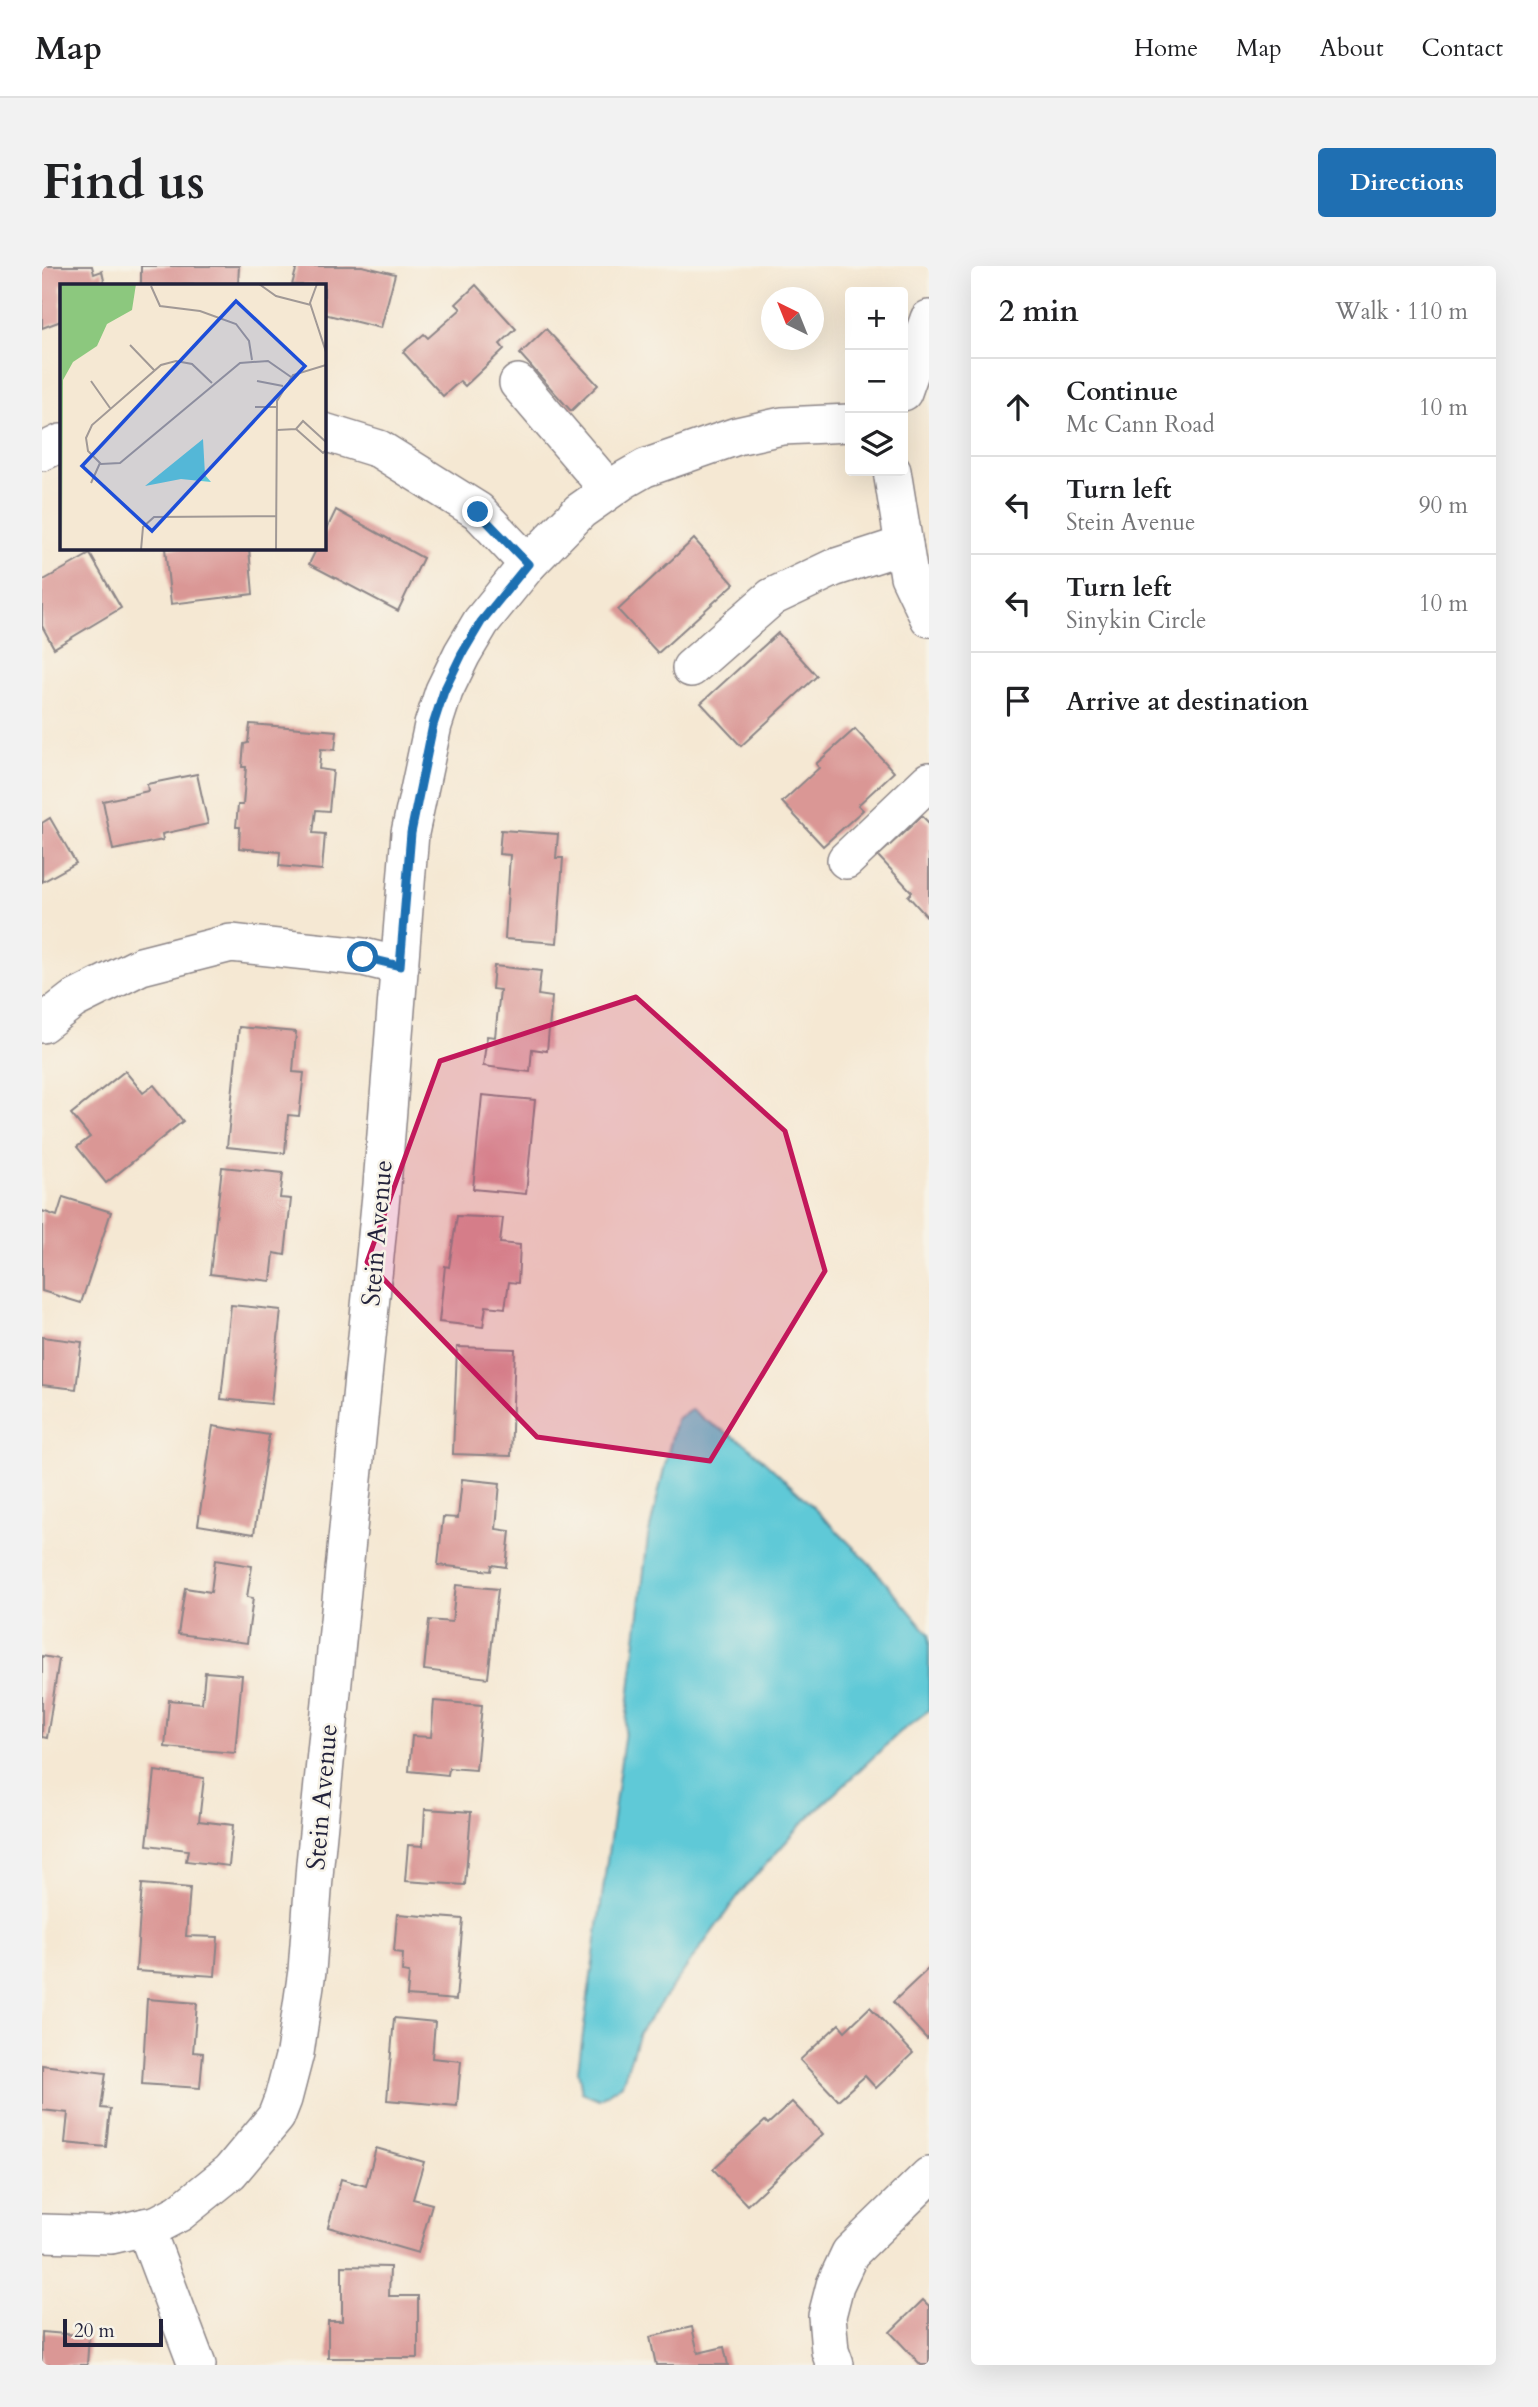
<!DOCTYPE html>
<html lang="en">
<head>
<meta charset="utf-8">
<style>
	:root { --surface:#fff; --page:#f2f2f2; --text:#202124; --muted:#757577; --line:#e0e0e0; --accent:#1f6fb2 }
	body { margin:0; font-family:Cardo,serif; background:var(--page); color:var(--text) }
	.controls { position:absolute; right:21px; top:21px; display:grid; overflow:hidden; border-radius:7px; box-shadow:0 7px 28px #0002 }
	.controls button { width:63px; height:63px; display:grid; place-items:center; padding:0; border:0; border-bottom:2px solid var(--line); background:var(--surface); color:var(--text); font:35px sans-serif }
	.compass { position:absolute; left:719px; top:21px; width:63px; height:63px; border-radius:50%; background:var(--surface); box-shadow:0 7px 28px #0002; rotate:317deg }
	.scale { position:absolute; left:21px; bottom:18px; width:100px; box-sizing:border-box; padding-left:7px; border:4px solid #22223b; border-top:0; font-size:19px; line-height:24px; white-space:nowrap; color:#22223b; -webkit-text-stroke:5px #f7f3e8; paint-order:stroke }
	.stop { position:absolute; width:21px; height:21px; margin:-16px; border:5px solid #1f6fb2; border-radius:50%; background:#fff }
	.stop.end { background:#1f6fb2; border-color:#fff; box-shadow:0 2px 7px #0008 }
	.list { margin:0; padding:0; list-style:none }
	h2 { display:flex; justify-content:space-between; align-items:center; height:91px; margin:0; padding:0 28px; font-size:30px }
	h2 small { font-size:23px; font-weight:400; color:var(--muted) }
	.list li { display:grid; grid-template-columns:46px 1fr auto; gap:21px; align-items:center; box-sizing:border-box; height:98px; padding:0 28px; border-top:2px solid var(--line) }
	.list b { display:block; font-size:26px; white-space:nowrap }
	.list p { margin:0; font-size:23px; white-space:nowrap; color:var(--muted) }
	.list em { font-size:23px; font-style:normal; color:var(--muted) }
	.icon { flex:none; width:38px; height:38px; fill:none; stroke:currentColor; stroke-width:2; stroke-linecap:round; stroke-linejoin:round }
	.map { position:relative; flex:none; width:887px; height:2099px; overflow:hidden; border-radius:7px }
	header { display:flex; align-items:center; gap:42px; box-sizing:border-box; height:98px; padding:0 35px; background:var(--surface); border-bottom:2px solid var(--line) }
	header strong { font-size:33px }
	nav { display:flex; gap:38px; margin-inline-start:auto; font-size:24px }
	.intro { display:flex; align-items:center; justify-content:space-between; box-sizing:border-box; height:168px; padding:0 42px }
	h1 { margin:0; font-size:49px }
	.button { padding:18px 32px; border-radius:7px; background:var(--accent); color:#fff; font-size:24px; font-weight:700 }
	main { display:flex; gap:42px; padding:0 42px }
	aside { flex:1; background:var(--surface); border-radius:7px; box-shadow:0 7px 28px #0002 }
	.map>svg:first-child { display:block }
	.water { fill:#5ec9d7; stroke:#407689; stroke-width:2 }
	.building { fill:#da9795 }
	.lines { fill:none; stroke-linecap:round; stroke-linejoin:round }
	.minor-casing { stroke:#8c8587; stroke-width:40 }
	.minor { stroke:#fff; stroke-width:37 }
	.route { stroke:#1f6fb2; stroke-width:9 }
	.marked { fill:#c2185b; fill-opacity:0.2; stroke:#c2185b; stroke-width:5; stroke-linejoin:round }
	.labels { text-anchor:middle; dominant-baseline:central; stroke-width:5; stroke-linejoin:round; paint-order:stroke }
	.street-label { font-size:26px; fill:#22223b; stroke:#f7f3e8 }
	.inset-road { fill:none; stroke:#a19996; stroke-width:2 }
	.view { fill:#1d4ed8; fill-opacity:0.15; stroke:#1d4ed8; stroke-width:3.5 }
	.inset-edge { fill:none; stroke:#22223b; stroke-width:3.5 }
</style>
</head>
<body>
<header>
<strong>Map</strong>
<nav><a>Home</a><a>Map</a><a>About</a><a>Contact</a></nav>
</header>
<div class="intro"><h1>Find us</h1><a class="button">Directions</a></div>
<main>
<div class="map">
<svg width="887" height="2099" viewBox="0 0 887 2099">
	<rect width="100%" height="100%" fill="#f7f3e8"/>
	<filter id="ink" filterUnits="userSpaceOnUse"><feTurbulence type="fractalNoise" baseFrequency=".0143" numOctaves="2"/><feDisplacementMap in="SourceGraphic" scale="14" xChannelSelector="R" yChannelSelector="G"/><feConvolveMatrix kernelMatrix="1 2 1 2 8 2 1 2 1" color-interpolation-filters="sRGB"/></filter>
	<filter id="wash" filterUnits="userSpaceOnUse"><feTurbulence type="fractalNoise" baseFrequency=".00686" numOctaves="4" result="noise"/><feDisplacementMap in="SourceGraphic" scale="28" xChannelSelector="R" yChannelSelector="G"/><feGaussianBlur stdDeviation="1.57" result="paint"/><feColorMatrix in="noise" values="0 0 0 0 0 0 0 0 0 0 0 0 0 0 0 0 0 1.4 0 .05"/><feComposite in="paint" operator="in"/></filter>
	<g filter="url(#wash)">
		<rect width="100%" height="100%" fill="#f5e8d3"/>
		<polygon class="water" points="649,1143 663,1154 704,1178 761,1231 828,1298 887,1368 887,1444 857,1467 761,1557 699,1626 597,1767 580,1818 557,1833 540,1826 536,1804 584,1458 606,1271 634,1153"/>
		<g id="blocks">
			<g class="building">
				<polygon points="0,0 50,0 52,8 60,5 63,19 19,19 19,55 0,62"/>
				<polygon points="99,0 197,0 196,19 99,19"/>
				<polygon points="255,0 320,0 353,8 339,62 282,48 282,19 250,19"/>
				<polygon points="434,19 474,63 458,78 462,83 423,120 418,115 401,130 361,86 382,68 386,72 419,43 414,38"/>
				<polygon points="504,63 556,119 529,145 478,88"/>
				<polygon points="294,244 381,292 356,345 267,298 275,282 282,282 282,269"/>
				<polygon points="652,273 692,318 616,387 576,344"/>
				<polygon points="123,282 207,282 211,328 129,338"/>
				<polygon points="48,288 79,342 12,382 0,360 0,315"/>
				<polygon points="736,367 775,410 699,480 659,437"/>
				<polygon points="208,458 295,465 293,484 279,483 277,503 291,505 287,545 274,544 271,567 283,568 280,604 237,600 238,586 197,582 198,561 194,561 196,539 201,539 204,501 200,501 202,478 206,477"/>
				<polygon points="813,463 852,506 816,539 821,544 781,580 740,536 777,502 774,498"/>
				<polygon points="155,508 166,558 120,568 121,574 71,584 61,535 106,525 105,518"/>
				<polygon points="880,550 887,557 887,653 866,630 870,626 836,590"/>
				<polygon points="8,552 34,597 0,616 0,557"/>
				<polygon points="459,564 516,568 514,592 521,592 515,677 463,673 468,589 457,588"/>
				<polygon points="452,700 499,705 496,729 510,731 505,785 490,783 488,806 441,800 445,770 453,771 458,724 450,723"/>
				<polygon points="197,761 254,766 251,806 262,807 257,850 246,849 243,887 185,881"/>
				<polygon points="83,805 101,827 112,819 141,855 64,917 35,881 48,871 29,848"/>
				<polygon points="440,829 493,834 484,928 431,923"/>
				<polygon points="180,901 241,907 238,932 249,933 243,989 232,987 229,1015 168,1008"/>
				<polygon points="21,931 69,946 39,1037 0,1025 0,945 15,950"/>
				<polygon points="415,950 461,952 458,977 478,979 476,1017 467,1016 463,1042 444,1040 441,1061 397,1056 403,1000 407,1001"/>
				<polygon points="189,1039 239,1044 229,1138 179,1133"/>
				<polygon points="0,1071 40,1076 34,1123 0,1119"/>
				<polygon points="415,1081 473,1083 469,1190 411,1188"/>
				<polygon points="171,1160 227,1169 212,1268 156,1259"/>
				<polygon points="420,1213 458,1217 454,1263 468,1265 464,1301 450,1299 449,1305 396,1299 401,1251 416,1252"/>
				<polygon points="173,1294 210,1300 205,1331 211,1332 205,1377 136,1368 143,1322 169,1326"/>
				<polygon points="414,1319 456,1323 446,1412 382,1404 387,1354 410,1356"/>
				<polygon points="0,1390 17,1393 5,1472 0,1471"/>
				<polygon points="163,1406 200,1409 193,1487 123,1481 127,1434 160,1437"/>
				<polygon points="392,1435 440,1439 434,1504 407,1502 406,1509 367,1505 370,1470 389,1471"/>
				<polygon points="113,1505 162,1512 157,1555 191,1559 187,1600 144,1595 146,1584 105,1579"/>
				<polygon points="383,1543 429,1546 423,1619 363,1615 366,1579 381,1580"/>
				<polygon points="100,1618 148,1622 144,1670 176,1671 173,1710 94,1705"/>
				<polygon points="355,1648 421,1653 414,1734 365,1730 367,1707 360,1706 361,1687 352,1686"/>
				<polygon points="887,1702 887,1771 885,1773 851,1736"/>
				<polygon points="105,1733 155,1737 151,1786 161,1787 158,1822 100,1818"/>
				<polygon points="828,1741 871,1787 834,1822 823,1810 796,1834 758,1794 797,1758 803,1765"/>
				<polygon points="352,1752 393,1756 390,1792 419,1795 415,1840 345,1834"/>
				<polygon points="0,1799 64,1807 59,1842 68,1843 64,1881 23,1877 26,1847 0,1844"/>
				<polygon points="750,1836 781,1868 705,1939 671,1903 723,1855 726,1858"/>
				<polygon points="334,1882 382,1896 371,1933 390,1938 376,1987 286,1961 299,1913 324,1920"/>
				<polygon points="300,2000 348,2001 347,2030 376,2030 376,2092 286,2092 286,2055 300,2055"/>
				<polygon points="881,2034 887,2040 887,2099 879,2099 848,2066"/>
				<polygon points="650,2061 656,2087 682,2081 686,2099 614,2099 608,2071"/>
				<polygon points="0,2066 47,2070 45,2099 0,2099"/>
			</g>
		</g>
	</g>
	<g filter="url(#ink)">
		<use href="#blocks" fill-opacity="0" stroke="#8c8587" stroke-width="2"/>
		<g class="lines">
			<defs>
				<g id="minor">
					<polyline points="476,117 567,224"/>
					<polyline points="861,126 887,53"/>
					<polyline points="282,166 337,183 436,245 486,298"/>
					<polyline points="0,186 19,177"/>
					<polyline points="850,205 867,310 887,352"/>
					<polyline points="649,402 730,331 791,302 862,279"/>
					<polyline points="804,594 887,515"/>
					<polyline points="0,758 31,734 99,700 189,677 321,691 358,700"/>
					<polyline points="103,1961 155,2099"/>
					<polyline points="0,1967 69,1969 116,1958 137,1947 188,1906 234,1851 241,1833 253,1787 265,1705 273,1598 340,919 368,567 391,459 402,425 420,388 439,356 486,298 538,245 582,214 603,202 695,170 740,160 808,157"/>
					<polyline points="793,2099 788,2085 785,2050 793,2019 808,1987 887,1910"/>
				</g>
			</defs>
			<use href="#minor" class="minor-casing"/>
			<use href="#minor" class="minor"/>
		</g>
	</g>
	<g class="lines" filter="url(#ink)">
		<polyline class="route" points="321,691 358,700 369,567 391,459 402,425 420,388 439,356 486,298 436,246"/>
	</g>
	<path class="marked" d="M594,731L743,865L783,1005L668,1195L495,1171L325,996L398,795Z"/>
	<g class="labels">
		<g class="street-label">
			<text transform="translate(335 967) rotate(-85)">Stein Avenue</text>
			<text transform="translate(280 1531) rotate(-85)">Stein Avenue</text>
		</g>
	</g>
	<g transform="translate(18 18)">
		<rect width="266" height="266" fill="#f5e8d3"/>
		<path d="M0,0H76L72,26L47,40L37,62L13,78L3,96L2,266Z" fill="#8cc87e"/>
		<path d="M143,155L145,191L151,198L121,195L85,202Z" fill="#5ec9d7"/>
		<path class="inset-road" d="M199,0L216,12L251,21M257,0L250,19L266,68M91,2L100,22L140,27L176,40L189,57L192,76M266,22V44M70,61L94,86M31,97L50,124M197,97L223,102M152,99L132,80L116,77L101,81L32,141L26,154L28,167L41,180L60,179L180,79L208,77L231,93M195,123H217M236,145L263,169L266,166M217,146L236,145L243,137L266,158M31,199L40,179M81,266L83,243L94,233L216,232M216,266L217,117L233,91L266,81"/>
		<path class="view" d="M176,17L245,82L92,247L22,182Z"/>
		<rect width="266" height="266" class="inset-edge"/>
	</g>
</svg>
<div class="controls">
<button>+</button>
<button>−</button>
<button><svg class="icon" aria-label="layers" viewBox="0 0 24 24"><path d="M12 4l9 5-9 5-9-5zM3 14l9 5 9-5"/></svg></button>
</div>
<svg class="compass" viewBox="-18 -18 36 36"><path d="M0-13l5 13h-10z" fill="#e53935"/><path d="M0 13l5-13h-10z" fill="#757577"/></svg>
<div class="scale">20 m</div>
<div class="stop" style="left:321px;top:691px"></div>
<div class="stop end" style="left:436px;top:246px"></div>
</div>
<aside>
<h2>2 min<small>Walk · 110 m</small></h2>
<ul class="list">
<li><svg class="icon" aria-label="ahead" viewBox="0 0 24 24"><path d="M12 20V5M6 11l6-6 6 6"/></svg><div><b>Continue</b><p>Mc Cann Road</p></div><em>10 m</em></li>
<li><svg class="icon" aria-label="left" viewBox="0 0 24 24"><path d="M17 20v-9H6M10 6l-5 5 5 5"/></svg><div><b>Turn left</b><p>Stein Avenue</p></div><em>90 m</em></li>
<li><svg class="icon" aria-label="left" viewBox="0 0 24 24"><path d="M17 20v-9H6M10 6l-5 5 5 5"/></svg><div><b>Turn left</b><p>Sinykin Circle</p></div><em>10 m</em></li>
<li><svg class="icon" aria-label="arrive" viewBox="0 0 24 24"><path d="M6 21V4h12l-3 4 3 4H6"/></svg><div><b>Arrive at destination</b></div></li>
</ul>
</aside>
</main>
</body>
</html>
